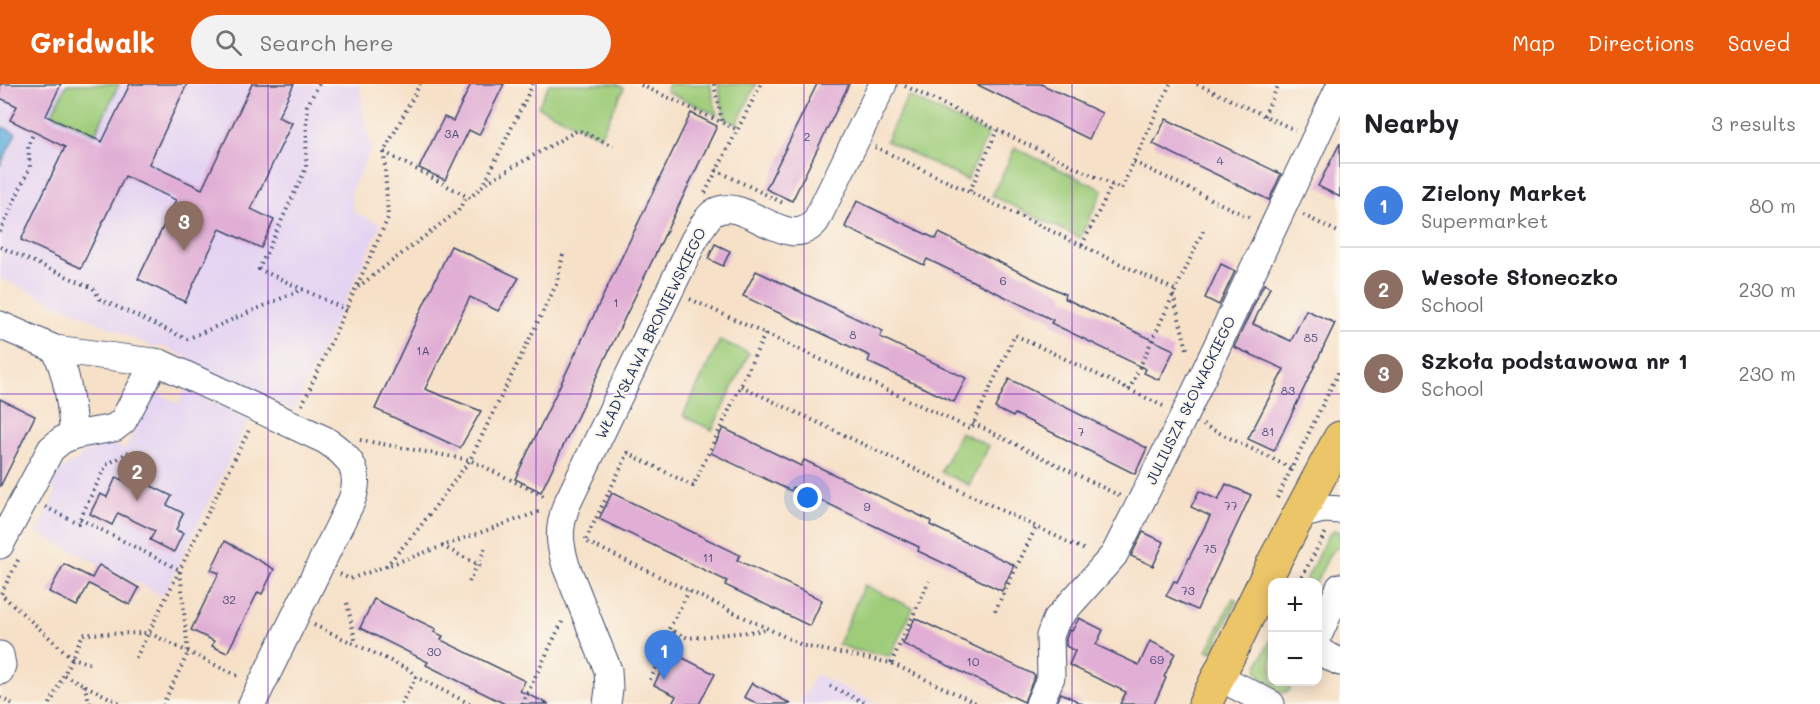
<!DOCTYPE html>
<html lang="en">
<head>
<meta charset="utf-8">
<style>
	:root { --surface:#fff; --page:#f2f2f2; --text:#202124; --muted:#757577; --line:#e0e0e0; --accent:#ea580c }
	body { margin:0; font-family:Mali,sans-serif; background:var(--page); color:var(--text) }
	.controls { position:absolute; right:18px; bottom:18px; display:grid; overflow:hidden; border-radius:12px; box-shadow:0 3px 15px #0003 }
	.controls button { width:54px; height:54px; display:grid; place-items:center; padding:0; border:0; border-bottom:2px solid var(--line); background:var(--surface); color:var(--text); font:30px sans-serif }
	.you { position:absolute; left:808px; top:414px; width:21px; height:21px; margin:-15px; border:4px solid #fff; border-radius:50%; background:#1a73e8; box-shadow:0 0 0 9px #1a73e833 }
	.badge { display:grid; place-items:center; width:39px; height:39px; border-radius:50%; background:var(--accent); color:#fff; font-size:20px; font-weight:700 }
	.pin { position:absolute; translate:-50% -50px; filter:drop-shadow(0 2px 3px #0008) }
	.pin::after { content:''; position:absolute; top:32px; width:21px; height:18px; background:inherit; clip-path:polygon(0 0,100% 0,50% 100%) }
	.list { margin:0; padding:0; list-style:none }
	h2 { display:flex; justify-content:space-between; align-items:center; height:78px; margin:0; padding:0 24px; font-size:26px }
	h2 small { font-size:20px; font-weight:400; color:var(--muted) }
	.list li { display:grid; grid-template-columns:39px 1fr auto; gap:18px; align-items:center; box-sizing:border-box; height:84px; padding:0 24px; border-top:2px solid var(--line) }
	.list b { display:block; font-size:22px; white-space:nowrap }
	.list p { margin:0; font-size:20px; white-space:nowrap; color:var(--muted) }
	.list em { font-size:20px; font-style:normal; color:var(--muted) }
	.icon { flex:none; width:33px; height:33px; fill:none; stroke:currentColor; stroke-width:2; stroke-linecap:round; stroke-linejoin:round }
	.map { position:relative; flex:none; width:1340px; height:620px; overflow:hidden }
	header { display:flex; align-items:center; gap:36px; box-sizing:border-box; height:84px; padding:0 30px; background:var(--accent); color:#fff }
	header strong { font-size:28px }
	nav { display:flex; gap:33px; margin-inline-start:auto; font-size:21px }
	.search { width:420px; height:54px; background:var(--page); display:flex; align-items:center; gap:15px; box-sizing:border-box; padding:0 21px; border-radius:33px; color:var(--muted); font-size:22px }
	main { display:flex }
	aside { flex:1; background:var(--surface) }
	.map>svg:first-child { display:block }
	.built { fill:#e4d3f2 }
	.green { fill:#9ecc79; stroke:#5c7e6c; stroke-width:1.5 }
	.water { fill:#61aedb; stroke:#3e6e9c; stroke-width:1.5 }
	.building { fill:#e1afd5 }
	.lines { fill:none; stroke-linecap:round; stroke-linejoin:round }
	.minor-casing { stroke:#3c4a6e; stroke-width:29 }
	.major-casing { stroke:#3c4a6e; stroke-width:35 }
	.path { stroke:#3c4a6e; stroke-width:4; stroke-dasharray:1.5 4.5; stroke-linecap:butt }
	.minor { stroke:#fff; stroke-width:27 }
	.major { stroke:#ecc569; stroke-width:33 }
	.grid { fill:none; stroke:#7b2cbf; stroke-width:1.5; stroke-opacity:0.55 }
	.labels { text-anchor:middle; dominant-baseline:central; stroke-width:4.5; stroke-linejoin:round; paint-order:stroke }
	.number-label { font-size:12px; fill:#4c4f7c }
	.street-label { font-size:15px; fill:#1b2f5e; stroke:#fbf7ec }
</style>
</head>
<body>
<header>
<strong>Gridwalk</strong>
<div class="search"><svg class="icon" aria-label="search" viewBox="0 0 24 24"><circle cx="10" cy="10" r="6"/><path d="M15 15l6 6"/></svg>Search here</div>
<nav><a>Map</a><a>Directions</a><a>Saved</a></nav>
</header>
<main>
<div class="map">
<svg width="1340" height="620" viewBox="0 0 1340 620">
	<rect width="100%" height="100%" fill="#fbf7ec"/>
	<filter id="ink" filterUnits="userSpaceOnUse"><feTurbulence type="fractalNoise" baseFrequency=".0167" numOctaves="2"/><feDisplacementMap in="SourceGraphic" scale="12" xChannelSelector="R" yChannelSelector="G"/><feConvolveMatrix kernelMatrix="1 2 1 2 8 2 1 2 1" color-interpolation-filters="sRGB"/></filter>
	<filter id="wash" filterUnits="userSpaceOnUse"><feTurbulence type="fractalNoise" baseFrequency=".008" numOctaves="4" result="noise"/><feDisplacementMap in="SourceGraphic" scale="24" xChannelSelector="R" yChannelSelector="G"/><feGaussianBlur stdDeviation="1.35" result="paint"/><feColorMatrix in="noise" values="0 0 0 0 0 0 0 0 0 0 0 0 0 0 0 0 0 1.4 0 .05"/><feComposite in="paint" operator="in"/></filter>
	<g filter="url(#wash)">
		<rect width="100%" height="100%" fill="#f6e0c7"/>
		<g class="built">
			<polygon points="0,0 360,0 365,41 372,64 351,107 354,128 381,140 294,326 194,281 191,276 165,263 153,263 0,194"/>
			<polygon points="186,305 249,335 163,512 37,449 56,408 51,404 60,386 79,375 88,361 108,359 125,365 154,307 178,320"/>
			<polygon points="815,590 878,620 801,620"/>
		</g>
		<g class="green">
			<polygon points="67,0 119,0 95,50 52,29"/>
			<polygon points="549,0 616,0 624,4 600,52 538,23"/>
			<polygon points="669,0 710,0 717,31 666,7"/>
			<polygon points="718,0 756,0 737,40 725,35"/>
			<polygon points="908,12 988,50 967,96 886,57"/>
			<polygon points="1015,64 1103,106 1080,154 992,112"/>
			<polygon points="720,256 749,269 712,346 683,332"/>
			<polygon points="960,348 989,362 969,401 941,388"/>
			<polygon points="1335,446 1340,449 1340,462 1331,468 1316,498 1305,498 1328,451"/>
			<polygon points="864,501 913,524 890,572 854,566 838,560"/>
			<polygon points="1233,514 1237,516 1212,568 1207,567"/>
			<path d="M1272,554V598H1289L1290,606C1276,615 1263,600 1257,587L1259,578Z"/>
		</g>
		<polygon class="water" points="0,42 16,49 0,82"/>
		<g id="blocks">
			<g class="building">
				<polygon points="0,0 61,0 46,32 102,58 130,0 187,0 149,80 202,105 252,0 294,0 278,33 292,39 251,125 274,136 261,164 220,145 185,218 138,195 176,116 125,92 81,184 21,156 65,63 10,36 17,22 0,14"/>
				<polygon points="471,0 504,0 479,51 469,46 445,96 419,84 444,33 453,37"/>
				<polygon points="817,0 849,0 792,117 766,105"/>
				<polygon points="976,0 1041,0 1102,29 1089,55"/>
				<polygon points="691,29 717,42 541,408 515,395"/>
				<polygon points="1166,35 1281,90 1269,116 1153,60"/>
				<polygon points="1340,59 1340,113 1318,102"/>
				<polygon points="857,117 936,155 939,149 1065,210 1064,214 1174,266 1159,296 1144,289 1146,285 1051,239 1053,236 927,175 924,181 845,143"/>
				<polygon points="715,160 730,167 723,182 708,175"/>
				<polygon points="451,162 519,194 498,227 470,213 425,305 481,327 460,364 375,325"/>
				<polygon points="1221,180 1235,187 1219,221 1205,214"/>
				<polygon points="756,187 883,247 880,253 966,294 954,318 868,278 870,272 743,212"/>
				<polygon points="1264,200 1270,203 1253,240 1291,257 1306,226 1335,239 1274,367 1248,355 1284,285 1234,263"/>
				<polygon points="1009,295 1147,364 1135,390 1015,330 1013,333 995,324"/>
				<polygon points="0,315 35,332 0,403"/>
				<polygon points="723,344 801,382 804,376 931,437 930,441 1014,481 1002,507 918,467 919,463 793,403 791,407 711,369"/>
				<polygon points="116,393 132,401 135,394 172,412 167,421 183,429 176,446 183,449 174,468 150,456 155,447 118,429 112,441 90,430 100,410 107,413"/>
				<polygon points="1226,400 1251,411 1197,526 1166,512 1174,497 1177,498 1210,432 1191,423 1199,407 1218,416"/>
				<polygon points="612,409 740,471 737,476 822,516 810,542 725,501 727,497 599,435"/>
				<polygon points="1143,448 1164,458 1153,482 1131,472"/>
				<polygon points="225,457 274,485 262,510 258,508 227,569 212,562 214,557 191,546 219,489 211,486"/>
				<polygon points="64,480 92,494 99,481 139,504 130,521 89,500 77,522 49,508"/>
				<polygon points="374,515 436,545 434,548 443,552 441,556 525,597 520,607 549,620 505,620 426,581 428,578 360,544"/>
				<polygon points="915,534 1035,591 1024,618 903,560"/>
				<polygon points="1079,534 1103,546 1096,561 1139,581 1150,557 1175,569 1164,593 1166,594 1154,620 1120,620 1126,608 1069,581 1075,567 1066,562 1066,555 1069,546 1072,547"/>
				<polygon points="671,568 715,590 699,620 672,620 676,612 654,601"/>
				<polygon points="752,599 791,620 758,620 744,613"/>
				<polygon points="1061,609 1083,620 1056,620"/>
			</g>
		</g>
	</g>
	<g filter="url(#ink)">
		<use href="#blocks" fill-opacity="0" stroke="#3c4a6e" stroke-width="1.5"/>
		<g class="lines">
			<defs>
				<g id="minor">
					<path d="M0,241L55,265L160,279L325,356C350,372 363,388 351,418L252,620"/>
					<path d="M55,265C68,290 71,323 74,351"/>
					<polyline points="1300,431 1324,425 1340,426"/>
					<polyline points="0,461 51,365 62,356 74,351 114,344 123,337 155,278"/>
					<polyline points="1318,552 1340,503"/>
					<polyline points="1318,567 1340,578"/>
					<polyline points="0,571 2,581 0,587"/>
					<polyline points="1219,593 1271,620"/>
					<path d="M607,620L609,605L608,586L566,482C559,458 558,446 566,422L694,156C700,147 705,135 713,129C743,108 788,172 816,137L883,0"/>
					<polyline points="1039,620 1051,593 1050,552 1056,536 1114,471 1184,332 1340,2"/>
				</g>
				<polyline id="major" points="1205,620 1276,474 1340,354"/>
			</defs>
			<use href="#minor" class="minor-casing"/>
			<use href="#major" class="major-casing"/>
			<g class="path">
				<polyline points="319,0 307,22 306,84 259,185 347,226"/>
				<polyline points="714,0 722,38"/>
				<polyline points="1197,0 1295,46"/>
				<polyline points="641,1 738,46"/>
				<polyline points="905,2 1121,105 1170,0"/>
				<polyline points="1264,32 1279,0"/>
				<polyline points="875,63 1175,206"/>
				<polyline points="384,68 470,114 485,99 578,46 613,62"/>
				<polyline points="1134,78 1252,135"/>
				<polyline points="716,86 783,119"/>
				<polyline points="485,98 533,0"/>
				<polyline points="970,107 997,46"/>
				<polyline points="705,109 761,0"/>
				<polyline points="1303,131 1340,149"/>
				<polyline points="0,148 30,83 28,62 34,48"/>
				<polyline points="1082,161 1112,101"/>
				<polyline points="0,163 93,204 100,215 187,255 303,205"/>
				<polyline points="358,203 458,127 467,112"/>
				<polyline points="1173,211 1188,269"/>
				<polyline points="690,215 971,345 1015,251 1163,322"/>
				<polyline points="765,250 693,402 628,369 585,457 804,562 891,579 978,620"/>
				<polyline points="741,302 1087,467"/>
				<polyline points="1129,306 1204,145"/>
				<polyline points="302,321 388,134 384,68 420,0"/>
				<polyline points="973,339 1120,412"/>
				<polyline points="1203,341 1291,384"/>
				<polyline points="360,356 470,376 546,413"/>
				<polyline points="1277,414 1340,285"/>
				<polyline points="45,423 78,439 106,381 129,368"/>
				<polyline points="80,435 180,486 188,569 163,620"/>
				<polyline points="442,462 481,482"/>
				<polyline points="18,476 1,510 72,574 91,580"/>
				<polyline points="386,482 419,444 470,376 556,201 563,171"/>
				<polyline points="340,490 350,495 541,427"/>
				<polyline points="469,498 487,461"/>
				<polyline points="1299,498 1326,448"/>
				<polyline points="347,519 356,560"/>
				<polyline points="995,527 1036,443"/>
				<polyline points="314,541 410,586 416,593 470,620"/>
				<polyline points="674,548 669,545 689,507"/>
				<polyline points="136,574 250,344"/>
				<polyline points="891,579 929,497"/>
				<polyline points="64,591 122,620"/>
				<polyline points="650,596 674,548 688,554 768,546"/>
				<polyline points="84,601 90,620"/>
				<polyline points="830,602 867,620"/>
				<polyline points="0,614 13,620"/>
				<polyline points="50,620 83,550 149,549 240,593"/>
				<polyline points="401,620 416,593"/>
				<polyline points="522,620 563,536"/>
			</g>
			<use href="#minor" class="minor"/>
			<use href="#major" class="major"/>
		</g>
	</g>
	<path class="grid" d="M268,0V620M536,0V620M804,0V620M1072,0V620M0,310H1340"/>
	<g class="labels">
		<g class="number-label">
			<text x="452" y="49">3A</text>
			<text x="807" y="52">2</text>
			<text x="1220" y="76">4</text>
			<text x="1003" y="196">6</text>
			<text x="616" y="218">1</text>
			<text x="853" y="250">8</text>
			<text x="1311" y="253">85</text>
			<text x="423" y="266">1A</text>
			<text x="1288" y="306">83</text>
			<text x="1081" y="347">7</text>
			<text x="1268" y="347">81</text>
			<text x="1231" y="421">77</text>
			<text x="867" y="422">9</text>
			<text x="1210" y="464">75</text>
			<text x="708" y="473">11</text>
			<text x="1188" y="506">73</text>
			<text x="229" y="515">32</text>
			<text x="434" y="567">30</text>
			<text x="1157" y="575">69</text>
			<text x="973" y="577">10</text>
		</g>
		<g class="street-label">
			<text transform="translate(650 249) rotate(-64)">WŁADYSŁAWA BRONIEWSKIEGO</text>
			<text transform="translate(1190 316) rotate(-64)">JULIUSZA SŁOWACKIEGO</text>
		</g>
	</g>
</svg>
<div class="controls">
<button>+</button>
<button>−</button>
</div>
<div class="you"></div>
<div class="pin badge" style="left:664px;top:596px;background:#3f7fe0">1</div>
<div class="pin badge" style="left:137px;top:417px;background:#8d6e63">2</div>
<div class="pin badge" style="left:184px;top:167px;background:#8d6e63">3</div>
</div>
<aside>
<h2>Nearby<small>3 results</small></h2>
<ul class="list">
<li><span class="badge" style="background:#3f7fe0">1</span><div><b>Zielony Market</b><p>Supermarket</p></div><em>80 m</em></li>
<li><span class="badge" style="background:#8d6e63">2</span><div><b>Wesołe Słoneczko</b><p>School</p></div><em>230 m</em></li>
<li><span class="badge" style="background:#8d6e63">3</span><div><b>Szkoła podstawowa nr 1</b><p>School</p></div><em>230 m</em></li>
</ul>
</aside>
</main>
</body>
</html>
